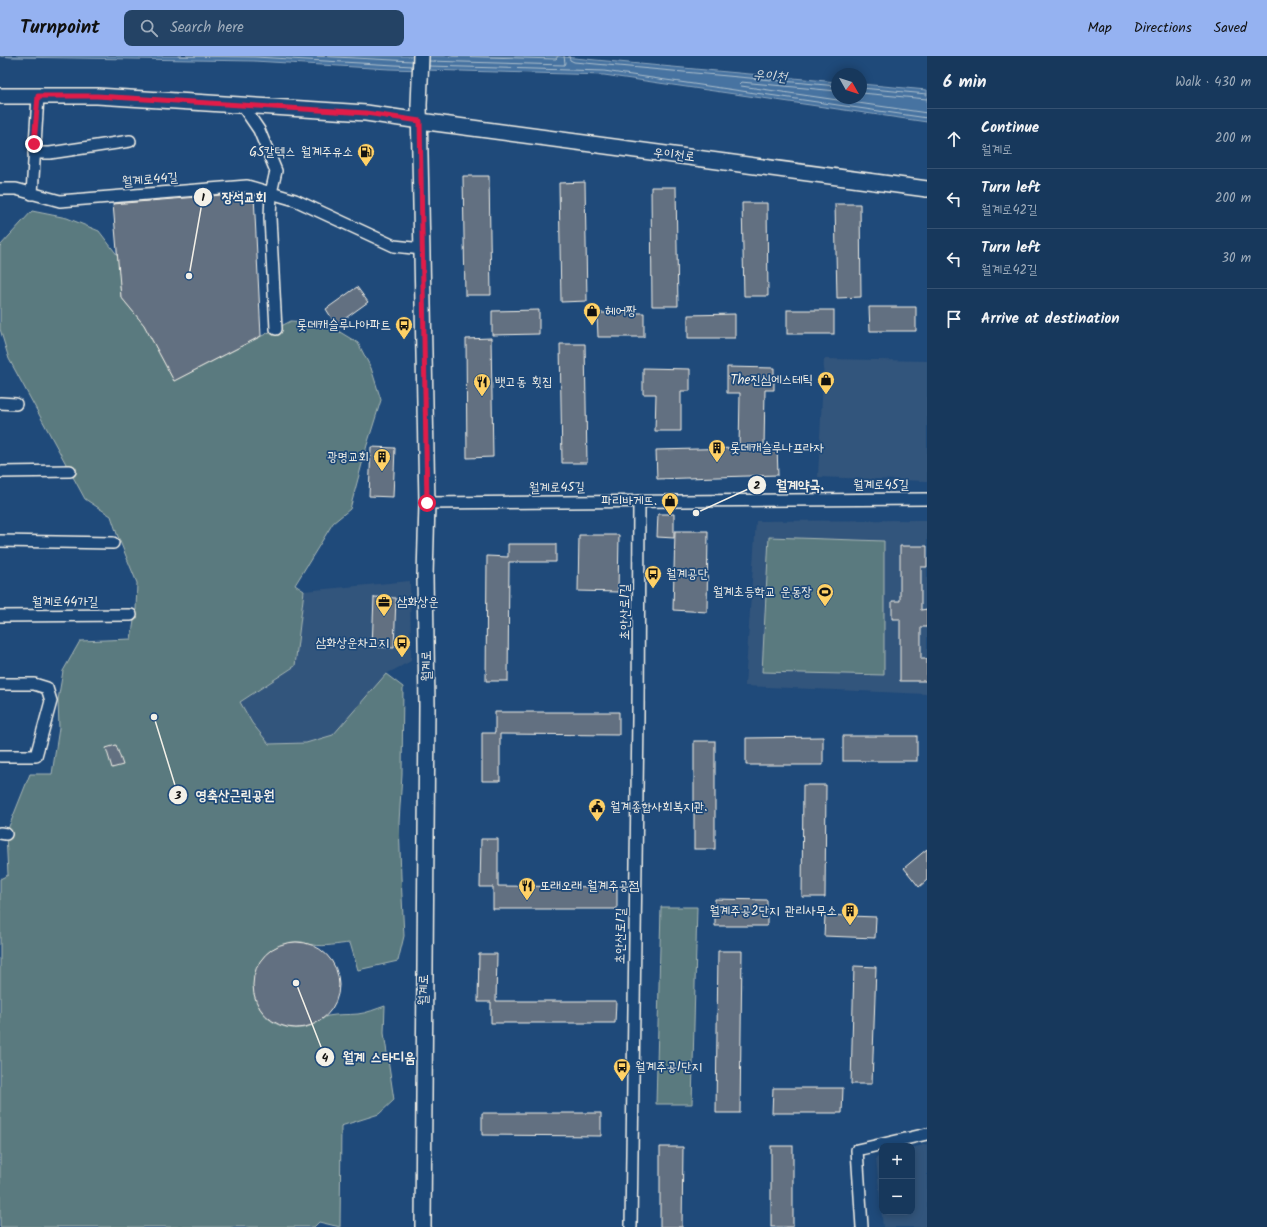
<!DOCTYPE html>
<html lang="en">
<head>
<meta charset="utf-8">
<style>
	:root { --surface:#17385c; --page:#244365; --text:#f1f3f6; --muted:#9eacbb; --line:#365272; --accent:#95b2f1 }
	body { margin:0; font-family:Kalam,"Poor Story",sans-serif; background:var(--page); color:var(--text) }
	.controls { position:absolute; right:12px; bottom:12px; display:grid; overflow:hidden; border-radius:8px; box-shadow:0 2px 10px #0003 }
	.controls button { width:36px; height:36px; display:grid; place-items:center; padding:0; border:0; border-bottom:1px solid var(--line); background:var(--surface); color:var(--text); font:20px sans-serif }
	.compass { position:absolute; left:831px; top:12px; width:36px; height:36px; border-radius:50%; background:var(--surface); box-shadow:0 2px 10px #0003; rotate:129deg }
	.stop { position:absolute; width:12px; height:12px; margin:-9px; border:3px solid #e11d48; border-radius:50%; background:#fff }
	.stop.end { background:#e11d48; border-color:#fff; box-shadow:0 1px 4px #0008 }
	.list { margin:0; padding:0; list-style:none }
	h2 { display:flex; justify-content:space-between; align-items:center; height:52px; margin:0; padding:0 16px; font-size:17px }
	h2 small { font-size:13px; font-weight:400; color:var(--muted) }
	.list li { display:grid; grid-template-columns:26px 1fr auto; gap:12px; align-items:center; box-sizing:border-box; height:60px; padding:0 16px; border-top:1px solid var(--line) }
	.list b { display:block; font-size:15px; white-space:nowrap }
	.list p { margin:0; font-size:13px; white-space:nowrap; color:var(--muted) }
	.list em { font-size:13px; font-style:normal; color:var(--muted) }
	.icon { flex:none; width:22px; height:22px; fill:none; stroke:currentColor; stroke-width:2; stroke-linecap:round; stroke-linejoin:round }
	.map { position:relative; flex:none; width:927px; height:1171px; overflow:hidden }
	header { display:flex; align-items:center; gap:24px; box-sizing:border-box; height:56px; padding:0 20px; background:var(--accent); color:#111 }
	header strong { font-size:19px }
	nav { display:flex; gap:22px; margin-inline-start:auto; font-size:14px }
	.search { width:280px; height:36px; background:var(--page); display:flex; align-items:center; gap:10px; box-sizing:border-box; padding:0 14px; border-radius:8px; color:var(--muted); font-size:15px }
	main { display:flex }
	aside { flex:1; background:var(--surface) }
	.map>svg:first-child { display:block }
	.built { fill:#33557c }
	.green { fill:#5a7a7f; stroke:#a7b6b4 }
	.water { fill:#4673a1; stroke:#8ca5bd }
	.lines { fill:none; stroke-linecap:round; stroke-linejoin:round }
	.shore { stroke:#aebfcc; stroke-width:1 }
	.building { fill:#627081; stroke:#f4f1e8 }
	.street-casing { stroke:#f4f1e8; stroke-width:14 }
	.secondary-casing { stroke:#f4f1e8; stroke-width:18 }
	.street { stroke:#1f4a7a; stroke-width:11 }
	.secondary { stroke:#1f4a7a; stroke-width:15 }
	.route { stroke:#e11d48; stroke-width:5 }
	.labels { text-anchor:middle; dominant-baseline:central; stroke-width:3.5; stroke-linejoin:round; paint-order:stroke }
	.poi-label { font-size:13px; fill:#f4f1e8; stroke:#1f4a7a; text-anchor:end }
	.street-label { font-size:13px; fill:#f4f1e8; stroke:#1f4a7a }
	.water-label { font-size:14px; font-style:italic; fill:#dadedd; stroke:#1f4a7a }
	.leader { fill:none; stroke:#f4f1e8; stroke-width:1.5 }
	.callout-dot { fill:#f4f1e8; stroke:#1f4a7a; stroke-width:1.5 }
	.mark-label { font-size:12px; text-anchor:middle; font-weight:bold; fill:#111 }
	.callout-label { font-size:14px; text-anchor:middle; font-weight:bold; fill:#f4f1e8; stroke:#1f4a7a; stroke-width:3.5; stroke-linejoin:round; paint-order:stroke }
</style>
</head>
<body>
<header>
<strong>Turnpoint</strong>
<div class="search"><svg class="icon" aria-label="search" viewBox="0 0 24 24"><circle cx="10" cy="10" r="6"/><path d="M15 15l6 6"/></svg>Search here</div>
<nav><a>Map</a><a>Directions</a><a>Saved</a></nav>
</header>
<main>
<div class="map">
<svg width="927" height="1171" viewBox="0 0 927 1171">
	<rect width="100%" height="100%" fill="#1f4a7a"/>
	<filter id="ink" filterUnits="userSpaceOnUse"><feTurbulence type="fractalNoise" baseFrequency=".025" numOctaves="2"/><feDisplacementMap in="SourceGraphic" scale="8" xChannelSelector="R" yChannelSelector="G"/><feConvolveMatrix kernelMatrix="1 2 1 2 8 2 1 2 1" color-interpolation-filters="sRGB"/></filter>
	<g filter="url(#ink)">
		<g class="built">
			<polygon points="824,303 927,305 927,425 818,421"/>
			<polygon points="927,464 927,638 745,630 756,465"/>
			<polygon points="410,525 411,605 386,618 333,679 306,687 269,688 252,667 240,646 295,610 304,535"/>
			<polygon points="927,1088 927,1171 883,1171 876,1102 882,1100 882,1156 912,1156 912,1092"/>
		</g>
		<g class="green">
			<path d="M32,155L67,162L99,175L118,200L121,241L144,269L174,325L291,265L325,267L358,287L371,312L381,344L367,389L350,453L333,467L295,529L304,535L295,610L240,646L252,667L269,688L306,687L333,679L386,618L403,631L402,719L399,766L401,821L404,880L398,905L358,914L350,887C338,888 325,891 313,889C309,889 306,887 302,886C294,885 285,887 278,890C242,907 247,963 286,971C297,974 309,972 318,966C322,964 324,961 328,960C338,958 348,959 358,958C367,957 376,953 385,950L384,977L394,1044L379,1058L341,1070L340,1171L319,1166L314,1171H0V823L8,819L6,778L30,718H52L59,672L58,644L63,615L80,585L131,583L136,553L137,527L117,478L111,460L85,443L9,303L0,273V190Z"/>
			<polygon points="769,481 884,485 884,619 762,616"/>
			<polygon points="661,851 697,851 692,1048 656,1048"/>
		</g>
		<polygon class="water" points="0,0 552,0 837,26 837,42 861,42 861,28 927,34 927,66 604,19 389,13 254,5 11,1"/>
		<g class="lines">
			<g class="shore">
				<polyline points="178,0 255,1 412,10"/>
				<polyline points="316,0 412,5"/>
				<polyline points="450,0 556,3 558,0"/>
				<polyline points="569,0 570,4 574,6 837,30"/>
				<polyline points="429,5 564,9 565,7 564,0"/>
				<polyline points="429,10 604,15 927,62"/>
				<polyline points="861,32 927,38"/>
				<polyline points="837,35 741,26 739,28 741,30 927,57"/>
				<polyline points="861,37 927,43"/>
			</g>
		</g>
		<g class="building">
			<polygon points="463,120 489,120 491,239 465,239"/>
			<polygon points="585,126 587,245 561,246 559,127"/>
			<polygon points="651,131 676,131 678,250 652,250"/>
			<polygon points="246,137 254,139 261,280 174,325 144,269 121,241 113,148"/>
			<polygon points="742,147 767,147 768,240 744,240"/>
			<polygon points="835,148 860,148 861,241 837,242"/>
			<polygon points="357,231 368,246 336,269 326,253"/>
			<polygon points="869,251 916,251 916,275 870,275"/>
			<polygon points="539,254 539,278 492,279 492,255"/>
			<rect x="787" y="254" width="47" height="24"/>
			<polygon points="597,257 644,257 644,281 598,281"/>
			<polygon points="735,258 735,282 688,282 688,259"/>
			<polygon points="491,282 493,401 467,402 466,283"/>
			<polygon points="560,288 585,288 587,407 562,407"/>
			<polygon points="727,311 774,312 774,334 765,334 764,391 777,390 778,419 657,423 656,394 739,392 740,337 727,337"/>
			<polygon points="643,312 690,313 690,335 681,335 681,375 655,375 656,338 643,338"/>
			<polygon points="371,391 395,392 393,441 369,440"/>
			<polygon points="658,458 674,458 674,482 657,481"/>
			<polygon points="675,475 708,475 707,556 673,554"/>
			<polygon points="579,479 619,479 618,536 578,535"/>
			<polygon points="508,488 556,488 556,506 509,506 508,625 486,625 487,500 508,501"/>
			<polygon points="900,490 927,490 927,511 921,511 921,554 927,553 927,571 921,571 921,603 927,603 927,625 900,625 900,563 892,563 892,545 900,545"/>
			<polygon points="374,541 396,542 394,592 372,591"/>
			<polygon points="495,656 619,656 619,679 500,678 500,725 482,725 482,677 495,677"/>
			<rect x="843" y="680" width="74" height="25"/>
			<polygon points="823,681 823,709 746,709 746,682"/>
			<rect x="694" y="685" width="21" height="108"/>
			<polygon points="116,689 123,709 112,712 106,692"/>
			<polygon points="803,729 826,729 825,841 802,841"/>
			<polygon points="481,783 498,783 498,830 617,831 617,853 493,853 493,831 480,831"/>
			<polygon points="927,793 927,824 919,831 904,812"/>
			<polygon points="715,843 767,844 767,870 715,870"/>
			<polygon points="825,859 876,861 875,882 824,880"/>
			<circle cx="296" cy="929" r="43"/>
			<polygon points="718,895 742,895 740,1057 716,1057"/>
			<polygon points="479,898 497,898 496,945 616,945 615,967 491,967 491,946 478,946"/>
			<polygon points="854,910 876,911 872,1028 851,1028"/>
			<polygon points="773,1032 843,1032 842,1057 772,1057"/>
			<polygon points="482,1057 601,1057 601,1080 482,1079"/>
			<rect x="771" y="1090" width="22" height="81"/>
			<polygon points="660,1091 683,1091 682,1171 660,1171"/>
		</g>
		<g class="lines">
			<defs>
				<g id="street">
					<polyline points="242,49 259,74 276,115 271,137 270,162 276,273"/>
					<polyline points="34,97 50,97 130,85"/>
					<polyline points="0,133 16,133 60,145 247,130 295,144 394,190 422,193"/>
					<polyline points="32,138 38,40"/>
					<polyline points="0,347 16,348"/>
					<polyline points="0,416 70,415"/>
					<polyline points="427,447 927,443"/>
					<polyline points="0,485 113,487"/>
					<polyline points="0,560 131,559"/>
					<polyline points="0,628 34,628 47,632 51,645 36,700 0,700"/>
					<polyline points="0,777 6,778"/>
					<polyline points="631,1171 638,662 639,445"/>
					<polyline points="862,1171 857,1094 927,1078"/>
				</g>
				<g id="secondary">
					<polyline points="421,0 419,49 427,447 425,520 427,650 423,1171"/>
					<polyline points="0,40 97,40 366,57 420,65 927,133"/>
				</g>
			</defs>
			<use href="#street" class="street-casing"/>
			<use href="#secondary" class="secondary-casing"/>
			<use href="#street" class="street"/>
			<use href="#secondary" class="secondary"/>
		</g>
	</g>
	<g class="lines" filter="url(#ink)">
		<polyline class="route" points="34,88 38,40 97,40 366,57 420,65 427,447"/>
	</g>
	<defs>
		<symbol id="fuel-pin" viewBox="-11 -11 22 30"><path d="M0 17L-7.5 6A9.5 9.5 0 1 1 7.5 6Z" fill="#ffd166" stroke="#1f4a7a"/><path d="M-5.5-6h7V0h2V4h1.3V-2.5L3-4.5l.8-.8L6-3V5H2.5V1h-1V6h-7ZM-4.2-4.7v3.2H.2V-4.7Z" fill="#111"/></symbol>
		<symbol id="shop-pin" viewBox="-11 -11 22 30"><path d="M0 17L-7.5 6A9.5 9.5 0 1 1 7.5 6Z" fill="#ffd166" stroke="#1f4a7a"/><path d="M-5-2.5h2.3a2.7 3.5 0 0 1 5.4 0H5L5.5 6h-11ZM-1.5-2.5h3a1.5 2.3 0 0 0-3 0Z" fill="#111"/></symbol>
		<symbol id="bus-pin" viewBox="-11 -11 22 30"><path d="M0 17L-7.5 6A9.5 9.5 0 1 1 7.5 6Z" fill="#ffd166" stroke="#1f4a7a"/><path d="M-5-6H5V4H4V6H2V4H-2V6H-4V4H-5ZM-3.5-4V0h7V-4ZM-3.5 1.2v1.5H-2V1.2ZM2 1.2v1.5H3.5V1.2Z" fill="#111"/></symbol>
		<symbol id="restaurant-pin" viewBox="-11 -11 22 30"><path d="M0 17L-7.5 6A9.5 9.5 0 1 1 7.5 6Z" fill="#ffd166" stroke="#1f4a7a"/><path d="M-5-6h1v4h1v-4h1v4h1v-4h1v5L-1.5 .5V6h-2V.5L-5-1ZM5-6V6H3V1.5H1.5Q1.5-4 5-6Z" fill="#111"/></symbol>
		<symbol id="building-pin" viewBox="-11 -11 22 30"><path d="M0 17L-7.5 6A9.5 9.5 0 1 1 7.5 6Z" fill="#ffd166" stroke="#1f4a7a"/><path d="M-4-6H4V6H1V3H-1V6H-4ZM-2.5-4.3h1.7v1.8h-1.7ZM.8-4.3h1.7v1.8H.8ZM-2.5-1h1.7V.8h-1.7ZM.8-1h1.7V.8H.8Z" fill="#111"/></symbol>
		<symbol id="stadium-pin" viewBox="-11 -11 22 30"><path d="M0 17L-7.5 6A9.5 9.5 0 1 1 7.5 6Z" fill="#ffd166" stroke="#1f4a7a"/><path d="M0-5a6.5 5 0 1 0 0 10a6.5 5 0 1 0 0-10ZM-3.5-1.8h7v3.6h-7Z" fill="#111"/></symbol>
		<symbol id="office-pin" viewBox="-11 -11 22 30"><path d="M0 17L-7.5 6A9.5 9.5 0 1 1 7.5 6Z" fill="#ffd166" stroke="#1f4a7a"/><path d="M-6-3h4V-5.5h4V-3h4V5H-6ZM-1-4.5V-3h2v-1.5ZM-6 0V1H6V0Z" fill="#111"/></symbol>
		<symbol id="civic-pin" viewBox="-11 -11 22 30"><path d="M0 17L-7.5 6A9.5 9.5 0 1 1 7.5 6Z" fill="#ffd166" stroke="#1f4a7a"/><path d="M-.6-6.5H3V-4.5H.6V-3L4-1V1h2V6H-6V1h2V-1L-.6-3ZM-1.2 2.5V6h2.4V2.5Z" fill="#111"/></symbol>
	</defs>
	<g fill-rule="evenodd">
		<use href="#fuel-pin" x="356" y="86" width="20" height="27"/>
		<use href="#shop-pin" x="582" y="245" width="20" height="27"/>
		<use href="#bus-pin" x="394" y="259" width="20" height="27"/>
		<use href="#shop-pin" x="816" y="314" width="20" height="27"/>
		<use href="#restaurant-pin" x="472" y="316" width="20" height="27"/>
		<use href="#building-pin" x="707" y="382" width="20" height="27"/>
		<use href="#building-pin" x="372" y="391" width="20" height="27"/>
		<use href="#shop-pin" x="660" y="435" width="20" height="27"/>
		<use href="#bus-pin" x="643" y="508" width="20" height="27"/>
		<use href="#stadium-pin" x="815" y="526" width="20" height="27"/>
		<use href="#office-pin" x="374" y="536" width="20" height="27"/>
		<use href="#bus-pin" x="392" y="577" width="20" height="27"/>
		<use href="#civic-pin" x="587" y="741" width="20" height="27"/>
		<use href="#restaurant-pin" x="517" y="820" width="20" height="27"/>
		<use href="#building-pin" x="840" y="845" width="20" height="27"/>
		<use href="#bus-pin" x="612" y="1001" width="20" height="27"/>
	</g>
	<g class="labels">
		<g class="poi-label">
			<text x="353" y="96">GS칼텍스 월계주유소</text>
			<text x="605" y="255" text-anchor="start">헤어짱</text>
			<text x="391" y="269">롯데캐슬루나아파트</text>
			<text x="813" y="324">The진심에스테틱</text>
			<text x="495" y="326" text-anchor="start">뱃고동 횟집</text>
			<text x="730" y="392" text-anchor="start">롯데캐슬루나프라자</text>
			<text x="369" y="401">광명교회</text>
			<text x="657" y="445">파리바게뜨.</text>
			<text x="666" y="518" text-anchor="start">월계공단</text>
			<text x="812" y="536">월계초등학교 운동장</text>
			<text x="397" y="546" text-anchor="start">삼화상운</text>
			<text x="389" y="587">삼화상운차고지</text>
			<text x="610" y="751" text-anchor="start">월계종합사회복지관.</text>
			<text x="540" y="830" text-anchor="start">또래오래 월계주공점</text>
			<text x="837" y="855">월계주공2단지 관리사무소</text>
			<text x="635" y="1011" text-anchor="start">월계주공1단지</text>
		</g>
		<g class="street-label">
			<text transform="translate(674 99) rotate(7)">우이천로</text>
			<text transform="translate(150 124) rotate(-5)">월계로44길</text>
			<text x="881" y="429">월계로45길</text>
			<text transform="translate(557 432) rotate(-1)">월계로45길</text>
			<text x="65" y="546">월계로44가길</text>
			<text transform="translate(625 556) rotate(-90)">초안산로1길</text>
			<text transform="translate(427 610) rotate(-91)">월계로</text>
			<text transform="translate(621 880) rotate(-89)">초안산로1길</text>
			<text transform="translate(424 934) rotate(-89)">월계로</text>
		</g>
		<g class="water-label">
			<text transform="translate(770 20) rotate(6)">우이천</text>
		</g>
	</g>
	<path class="leader" d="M189 220L203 141M696 457L757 429M154 661L178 739M296 927L325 1001"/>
	<g class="callout-dot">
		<circle cx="189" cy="220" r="4"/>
		<circle cx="696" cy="457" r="4"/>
		<circle cx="154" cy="661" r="4"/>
		<circle cx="296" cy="927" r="4"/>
		<circle cx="203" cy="141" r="10"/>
		<circle cx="757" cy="429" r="10"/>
		<circle cx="178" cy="739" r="10"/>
		<circle cx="325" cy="1001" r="10"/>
	</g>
	<g class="mark-label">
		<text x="203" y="145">1</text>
		<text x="757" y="433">2</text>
		<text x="178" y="743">3</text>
		<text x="325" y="1005">4</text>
	</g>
	<g class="callout-label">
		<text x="244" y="146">장석교회</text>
		<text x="800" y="434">월계약국.</text>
		<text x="235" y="744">영축산근린공원</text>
		<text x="379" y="1006">월계 스타디움</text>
	</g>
</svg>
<div class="controls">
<button>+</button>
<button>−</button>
</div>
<svg class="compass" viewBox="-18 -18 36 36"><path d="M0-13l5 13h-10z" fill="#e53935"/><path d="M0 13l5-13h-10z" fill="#9eacbb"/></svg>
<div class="stop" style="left:427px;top:447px"></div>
<div class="stop end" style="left:34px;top:88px"></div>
</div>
<aside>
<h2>6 min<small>Walk · 430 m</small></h2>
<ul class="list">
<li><svg class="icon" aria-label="ahead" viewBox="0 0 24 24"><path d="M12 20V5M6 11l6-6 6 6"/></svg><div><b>Continue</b><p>월계로</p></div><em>200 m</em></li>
<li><svg class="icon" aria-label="left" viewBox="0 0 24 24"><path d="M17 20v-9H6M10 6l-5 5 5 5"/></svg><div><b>Turn left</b><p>월계로42길</p></div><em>200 m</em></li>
<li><svg class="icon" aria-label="left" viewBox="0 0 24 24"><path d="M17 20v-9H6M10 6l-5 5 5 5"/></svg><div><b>Turn left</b><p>월계로42길</p></div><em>30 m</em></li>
<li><svg class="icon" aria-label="arrive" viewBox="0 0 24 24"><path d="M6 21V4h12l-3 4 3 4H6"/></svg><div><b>Arrive at destination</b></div></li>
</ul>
</aside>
</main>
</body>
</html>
